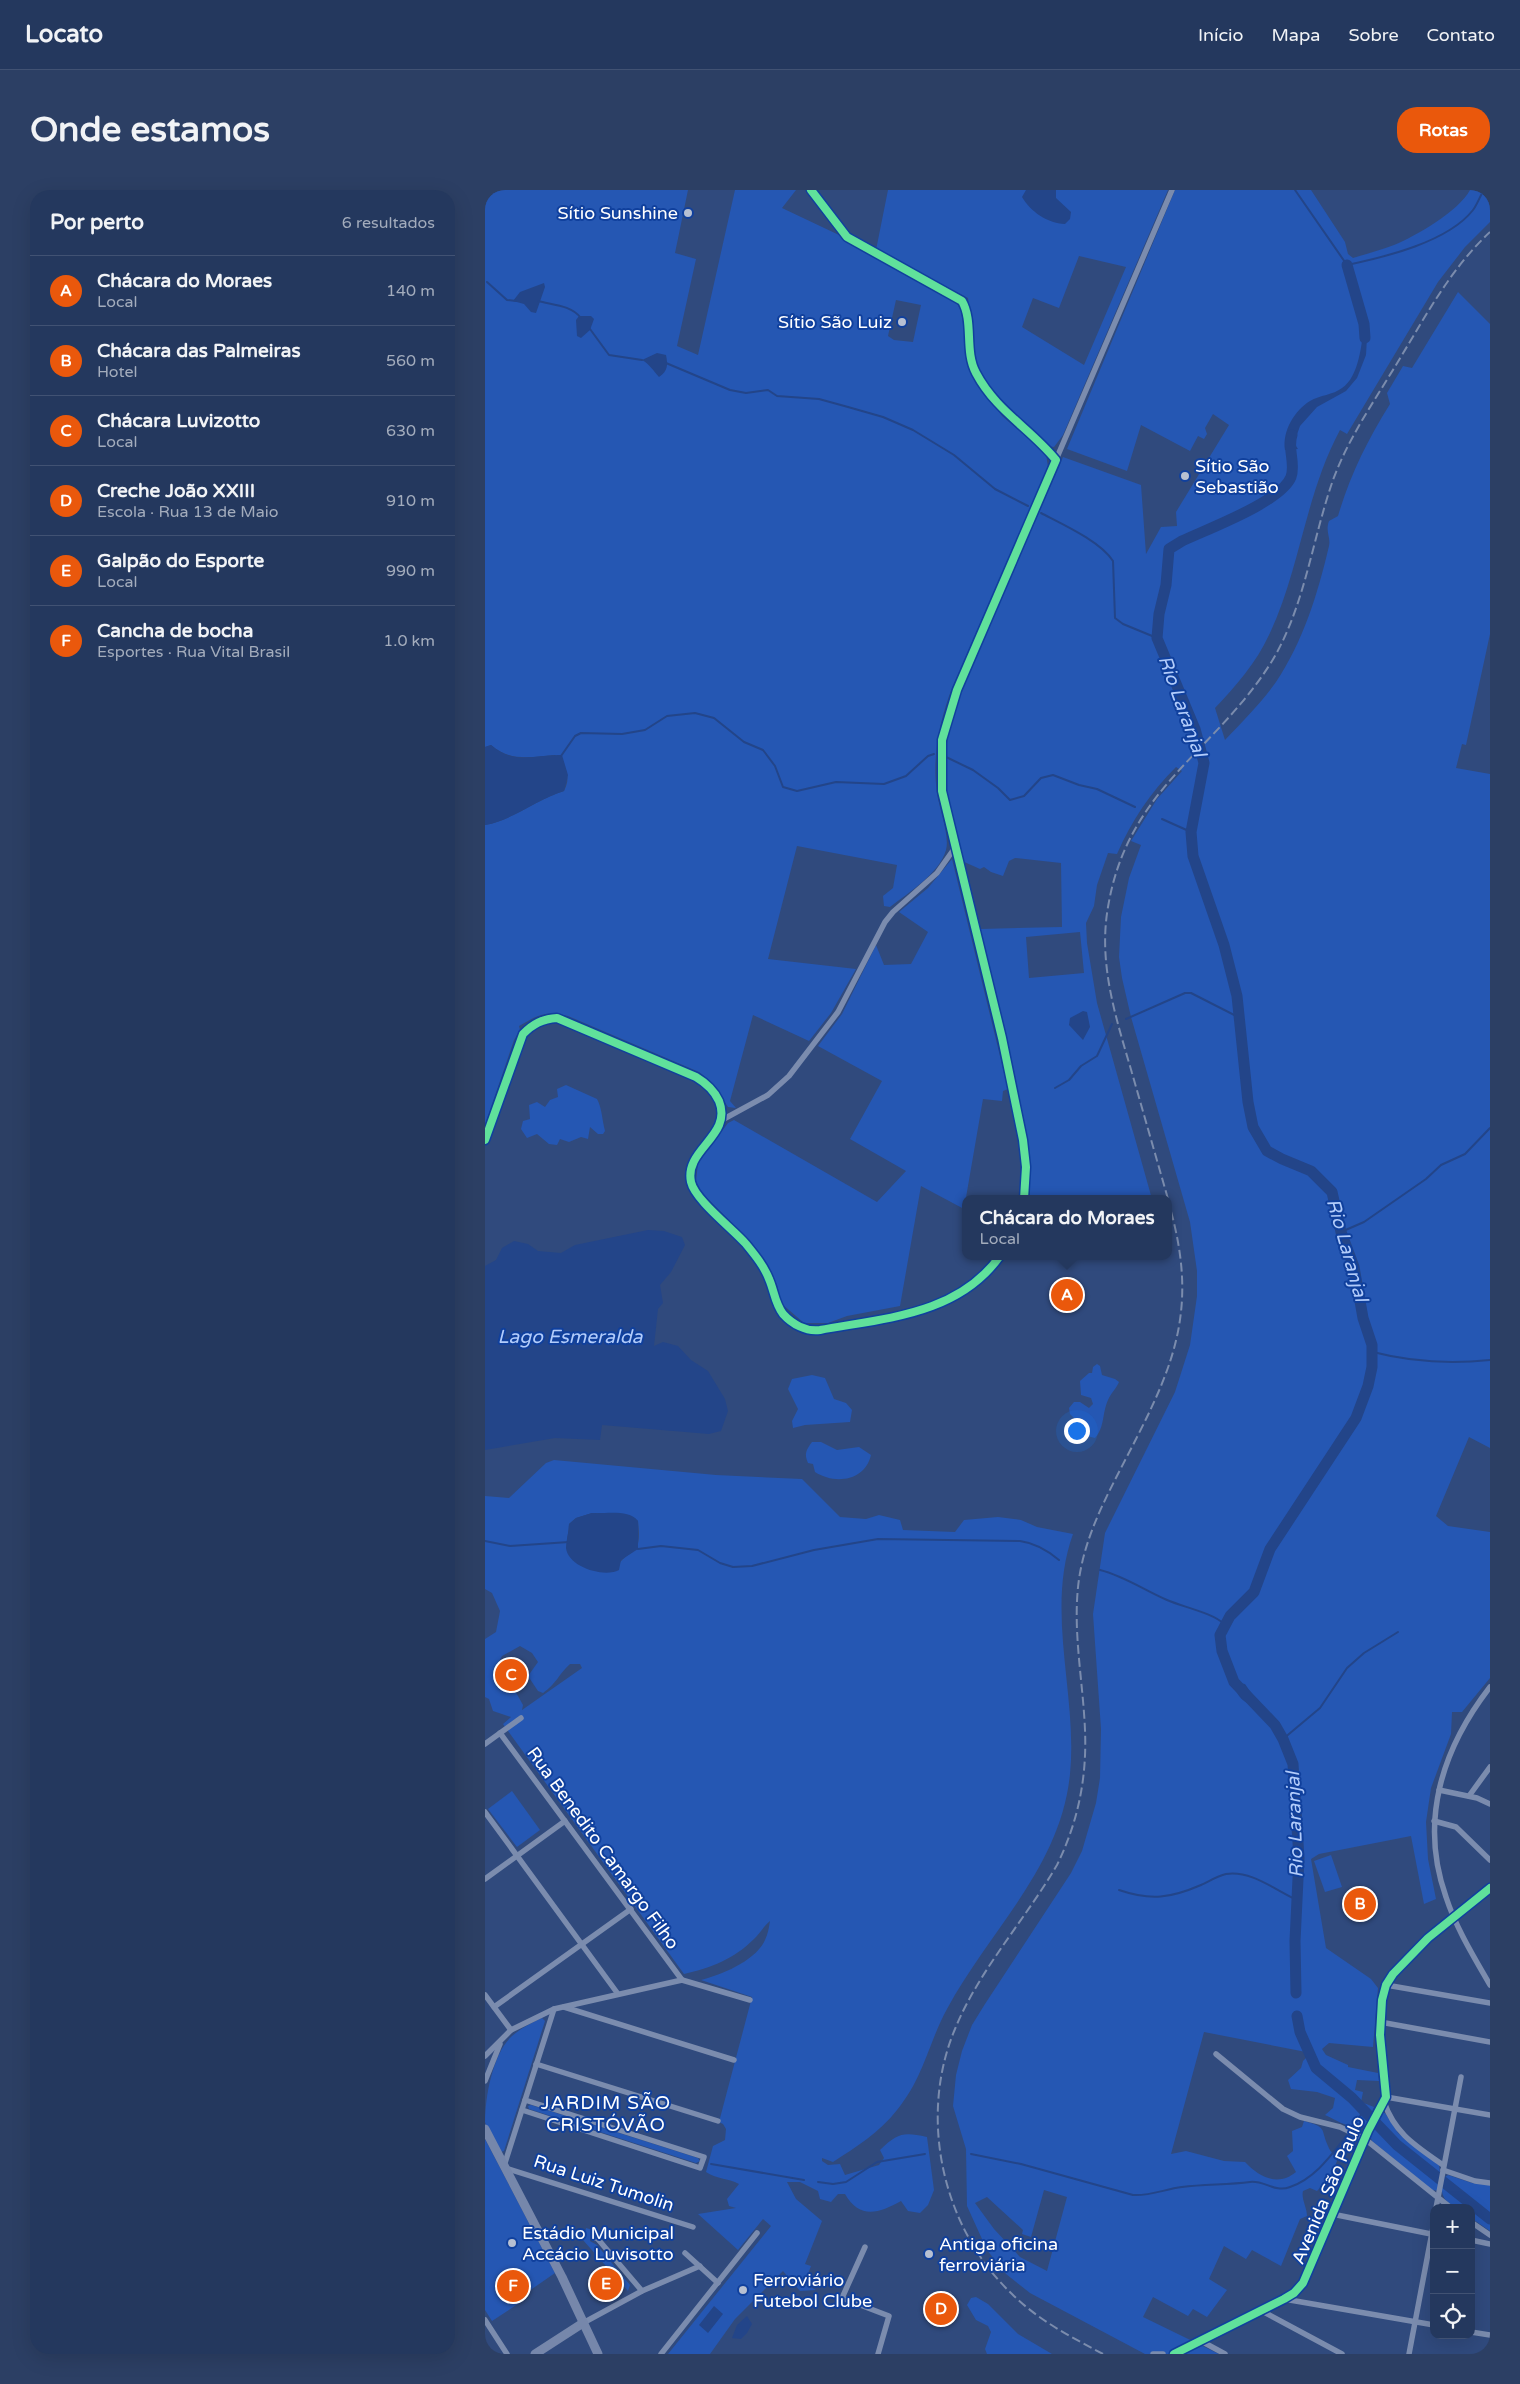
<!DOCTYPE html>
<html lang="pt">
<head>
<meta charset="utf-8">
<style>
	:root { --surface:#24385e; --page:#2c3f64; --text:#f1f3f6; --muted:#a3acbc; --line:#415273; --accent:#ea580c }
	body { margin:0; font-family:"Varela Round",sans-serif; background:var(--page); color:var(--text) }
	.controls { position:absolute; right:15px; bottom:15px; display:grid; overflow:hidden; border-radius:10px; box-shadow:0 5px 20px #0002 }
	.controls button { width:45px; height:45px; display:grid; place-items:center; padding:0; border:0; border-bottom:1px solid var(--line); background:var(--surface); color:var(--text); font:25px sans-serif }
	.you { position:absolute; left:591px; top:1240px; width:18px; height:18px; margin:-12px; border:4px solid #fff; border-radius:50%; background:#1a73e8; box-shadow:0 0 0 8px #1a73e833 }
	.badge { display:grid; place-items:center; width:32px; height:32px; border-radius:50%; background:var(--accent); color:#fff; font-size:16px; font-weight:700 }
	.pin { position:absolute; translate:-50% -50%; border:2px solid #fff; box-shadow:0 1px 5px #0006 }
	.popup { position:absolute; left:477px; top:1005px; width:210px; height:65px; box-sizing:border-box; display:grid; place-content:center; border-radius:10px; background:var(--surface); filter:drop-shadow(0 1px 4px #0005); font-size:16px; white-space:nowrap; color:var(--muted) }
	.popup b { font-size:19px; color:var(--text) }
	.popup::after { content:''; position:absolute; left:50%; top:100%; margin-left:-10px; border:10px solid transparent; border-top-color:var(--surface) }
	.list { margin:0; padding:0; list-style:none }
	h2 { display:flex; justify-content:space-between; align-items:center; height:65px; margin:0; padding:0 20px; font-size:21px }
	h2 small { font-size:16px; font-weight:400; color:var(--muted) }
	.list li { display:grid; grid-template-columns:32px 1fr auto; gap:15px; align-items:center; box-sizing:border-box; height:70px; padding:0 20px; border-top:1px solid var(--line) }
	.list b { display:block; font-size:19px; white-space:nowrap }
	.list p { margin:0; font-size:16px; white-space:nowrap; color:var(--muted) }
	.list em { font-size:16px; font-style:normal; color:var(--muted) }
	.icon { flex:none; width:28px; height:28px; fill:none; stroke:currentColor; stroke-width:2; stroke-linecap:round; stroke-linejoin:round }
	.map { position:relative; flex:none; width:1005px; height:2164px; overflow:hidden; border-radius:20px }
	header { display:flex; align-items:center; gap:30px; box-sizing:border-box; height:70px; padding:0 25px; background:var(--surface); border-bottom:1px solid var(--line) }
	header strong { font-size:24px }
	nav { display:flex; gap:28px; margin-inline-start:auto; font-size:18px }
	.intro { display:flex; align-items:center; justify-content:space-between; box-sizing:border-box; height:120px; padding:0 30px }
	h1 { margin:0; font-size:35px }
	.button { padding:12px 22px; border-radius:20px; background:var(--accent); color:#fff; font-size:18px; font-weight:700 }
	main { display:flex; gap:30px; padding:0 30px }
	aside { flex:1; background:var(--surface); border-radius:20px; box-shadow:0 5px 20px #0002 }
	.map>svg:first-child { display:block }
	.green { fill:#2557b3; fill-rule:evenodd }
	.water { fill:#234589 }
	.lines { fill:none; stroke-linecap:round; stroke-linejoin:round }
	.stream { stroke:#234589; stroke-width:2 }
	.river { stroke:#234589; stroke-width:11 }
	.street { stroke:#7b8cae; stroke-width:5.5 }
	.secondary { stroke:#7687ab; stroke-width:9 }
	.rail { stroke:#7b8cad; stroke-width:2; stroke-dasharray:9 4; stroke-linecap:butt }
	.cycleway-casing { stroke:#10409d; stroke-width:11 }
	.cycleway { stroke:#60e19b; stroke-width:8 }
	.poi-dot { fill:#b7c0d2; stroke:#10409d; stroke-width:2 }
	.labels { text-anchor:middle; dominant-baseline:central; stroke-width:4; stroke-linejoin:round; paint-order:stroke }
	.poi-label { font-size:18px; fill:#fff; stroke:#10409d; text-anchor:start }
	.street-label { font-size:18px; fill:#fff; stroke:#10409d }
	.water-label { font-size:19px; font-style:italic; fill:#b2ccfb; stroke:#10409d }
	.neighbourhood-label { font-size:19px; letter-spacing:1px; fill:#fff; stroke:#10409d }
</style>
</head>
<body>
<header>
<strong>Locato</strong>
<nav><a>Início</a><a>Mapa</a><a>Sobre</a><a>Contato</a></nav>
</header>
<div class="intro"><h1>Onde estamos</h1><a class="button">Rotas</a></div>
<main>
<aside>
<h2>Por perto<small>6 resultados</small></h2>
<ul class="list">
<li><span class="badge">A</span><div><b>Chácara do Moraes</b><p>Local</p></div><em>140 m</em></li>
<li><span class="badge">B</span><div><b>Chácara das Palmeiras</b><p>Hotel</p></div><em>560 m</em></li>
<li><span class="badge">C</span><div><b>Chácara Luvizotto</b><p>Local</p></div><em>630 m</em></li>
<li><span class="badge">D</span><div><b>Creche João XXIII</b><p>Escola · Rua 13 de Maio</p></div><em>910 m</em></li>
<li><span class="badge">E</span><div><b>Galpão do Esporte</b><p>Local</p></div><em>990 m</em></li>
<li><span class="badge">F</span><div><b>Cancha de bocha</b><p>Esportes · Rua Vital Brasil</p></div><em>1.0 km</em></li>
</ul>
</aside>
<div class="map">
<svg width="1005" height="2164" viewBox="0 0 1005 2164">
	<rect width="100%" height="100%" fill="#304a7d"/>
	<g class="green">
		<path d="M0,0H203L190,63L211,69L192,156L213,165L250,0H311L297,18L354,45L364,53L470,110L476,121L486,183L517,226L561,264L563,277L467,498C454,532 447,567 452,603C454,618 465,646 461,660C454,684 424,702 405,717L399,716L398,706L408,698L412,675L312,656L283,769L371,779L346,823L324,851L268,825L245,911L251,918L243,917C234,903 228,892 214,882L83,826C61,820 53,825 34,836L35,840L29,850L0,935V635C28,630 52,609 79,601C87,586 80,575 70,565C46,567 25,572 6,555L0,557ZM411,110L436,115L428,152L409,150L403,146Z"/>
		<path d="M403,0H683L578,245L569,257L563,256C540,236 503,206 492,176C485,156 486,130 483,108L391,60ZM594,66L641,77L599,175L537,137L548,108L574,118Z"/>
		<path d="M690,0H826L860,52L863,64L868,68C881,64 896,60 909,55C931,46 974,21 985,0H1005V32L980,57L953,92L862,244L855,240C820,305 815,380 784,445C771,473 751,496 730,518L740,550C758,531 776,513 791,492C818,452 833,403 844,356C846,347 840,342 844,331L853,326C865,285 882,251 905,214L902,203L918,176L927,178L973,102L1005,134V444L981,555L977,554L971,578L1005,584V1258L984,1247L951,1326L963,1336L1005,1342V1488L977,1522H967L966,1544L946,1598L941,1632L943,1669L951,1709L939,1714L926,1646L834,1664L826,1669L841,1758L886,1789L893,1798L888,1857L844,1853L837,1859L841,1865L863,1875V1877L893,1883L894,1891L872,1890L870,1900L878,1902L876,1912L889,1917L886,1924L892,1928L895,1923H900L913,1943L954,1975L955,1983L960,1987L963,1985L987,1993L1005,1995V2041L986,2028V2018C974,2018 959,2016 957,2001L947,2000L887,1951L885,1946L887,1938L881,1935C867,1941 853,1931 840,1925L848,1918L850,1908L832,1902L806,1899L803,1890L816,1878L818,1871L826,1863L719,1842L686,1964L701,1961L739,1971L760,1972C774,1987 793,1997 811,1982L802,1966L808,1961L807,1941L817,1937L819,1931C843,1938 835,1938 843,1956C845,1962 850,1965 852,1971L846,1986L832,2001L825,1998L818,2001C816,2009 822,2017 822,2026L815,2029L796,2076L767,2060L761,2069L739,2056L724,2089L742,2100L722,2127L708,2119L703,2126L668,2107L658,2127L734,2164H660L545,2103L521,2084L502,2060L482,2016L481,1959L468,1916L471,1885L477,1861L487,1835L500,1814L586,1683L597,1661L611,1613L615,1588L616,1539L608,1424L620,1343L690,1202L705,1155L712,1106V1081L705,1032L646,827L637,788L634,767L636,727L644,688L656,655L646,651L672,609L697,581L691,577C665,603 647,630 632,664L623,663L612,695L609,716L601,733L602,753L612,813L667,1009H543L545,977L542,949L495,739L577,737L576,673L530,668L524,671L518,686L506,682L499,677L495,679L477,671L461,601L460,567L465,534L476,502L578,267L656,295L661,364L676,337L692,336L691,322L744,235L728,224L720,238L722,244L719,249L713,246L705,261L656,235L642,281L582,259ZM595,742L599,783L544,788L541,747ZM559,2000L582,2007L562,2081L535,2067L509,2039L490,2013L502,2007L538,2040L537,2044L546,2047Z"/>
		<polygon points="467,669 523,899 518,901 517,911 498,909 479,1019 436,996 415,1116 362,1126 343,1133 319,1133 297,1114 292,1095 278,1068 263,1049 216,1002 211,991 213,973 243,933 249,930 392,1012 421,981 365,949 397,891 333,856 357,824 391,755 399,775 426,774 443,742 414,722 443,698"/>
		<path d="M81,895L112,909C117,918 117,930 120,941L118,944H113L105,937L103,949L96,947L84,952L75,949L72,955L64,954L52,944L42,948L36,939L38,931L45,929L44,915L52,912L60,917L65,910L73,907L72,899Z"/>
		<path d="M612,1174L615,1176L617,1185L630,1189L634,1192C631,1199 626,1203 623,1210C617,1223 620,1237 610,1248L582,1241V1236L588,1231L595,1232L597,1228H589L585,1224L584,1218L589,1212H595L604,1218L608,1214L606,1208L596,1205L595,1191L604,1183H607L608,1177Z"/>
		<polygon points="327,1185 340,1188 349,1209 361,1213 367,1220 365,1232 320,1235 308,1238 307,1231 313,1219 303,1199 307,1189"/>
		<path d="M327,1252H336L352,1260L374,1257L386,1265C380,1291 350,1295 330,1282L328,1274L323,1273C319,1264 321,1260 327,1252Z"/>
		<path d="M69,1270L231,1285L317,1289L355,1327L381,1329L394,1325L415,1330L418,1340L470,1342L479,1330L513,1327L536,1330L552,1337L588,1344C560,1422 593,1505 585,1584C576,1677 504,1741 462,1819C443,1854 439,1887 412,1920C395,1942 371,1957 348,1972L337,1968V1971L343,1975L355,1974L360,1985L394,1975L399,1968L395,1960C413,1943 418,1942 442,1947L449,2000L443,2015L435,2023L423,2021L416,2011C394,2023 375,2030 360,2004H353L346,2012L335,2009L333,2001L315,1992H302L311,2009L337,2031L320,2074L326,2076L323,2084L328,2086L324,2096L331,2100L315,2101L298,2081L250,2129L225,2164H183L286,2036L278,2029L253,2060L213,2024L251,2018L244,2016L242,2009L254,1994C243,1988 231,1989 221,1982L228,1956L240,1950L241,1939L238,1934L234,1932L267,1807L216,1790C236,1785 271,1771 280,1750C283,1744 284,1737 285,1731C279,1736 275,1743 269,1749C249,1769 226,1778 199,1784L18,1534L26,1527L8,1521L4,1509L0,1507V1449L11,1442L15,1421L7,1403L0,1399V1306L24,1308L61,1273ZM107,1323L138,1324L153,1331C158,1372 143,1354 129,1382C114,1381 85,1378 82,1358C81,1351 84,1342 84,1334L91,1328ZM35,1456L47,1463L53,1472L43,1486L53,1501L58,1503C72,1493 73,1485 85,1474H95L97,1478L37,1520L38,1515L29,1499L23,1502L9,1481L17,1466Z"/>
		<polygon points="27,1601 55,1640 32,1657 3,1619"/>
		<polygon points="846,1665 857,1697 840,1702 829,1671"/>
		<path d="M57,1828L60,1831L19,1961L16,1962C11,1954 3,1941 0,1932C0,1906 8,1863 27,1846C36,1838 46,1833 57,1828Z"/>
		<polygon points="46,1915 213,1968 215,1971 211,1973 44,1919 43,1916"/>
		<polygon points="0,1949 70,2083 34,2108 36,2112 7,2131 0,2120"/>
		<polygon points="101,2038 115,2042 114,2044 106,2043 105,2051 112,2055 145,2095 143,2101 98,2050"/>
		<polygon points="491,2107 503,2114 533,2144 567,2164 502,2164 500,2159 506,2142 503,2136 491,2130 482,2115 486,2108"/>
	</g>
	<g class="water">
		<path d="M541,0H571V8L586,22L585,29L580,34C562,33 546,22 537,7Z"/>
		<polygon points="59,93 60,97 51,123 46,122 39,114 28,111 35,102"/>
		<polygon points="94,126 106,126 109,129 105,140 96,148 92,146 91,130"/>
		<path d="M879,134L882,147L881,165L872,188L861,201L832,217L815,236L809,253L813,259L800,260C797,241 810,220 825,211C835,205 848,205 857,198C874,187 877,153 879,134Z"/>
		<path d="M172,163L181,165C183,175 183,181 174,187C168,180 164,174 157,170Z"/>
		<path d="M6,555C30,576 50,564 77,565L83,585L79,601C52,609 28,630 0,635V557Z"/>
		<polygon points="598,821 602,822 605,837 598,850 584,835 585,828"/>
		<polygon points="163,1040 179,1041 197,1047 200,1055 186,1082 175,1095 178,1113 173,1119 169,1156 178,1152 193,1156 206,1170 223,1181 240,1209 243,1221 236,1241 224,1244 117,1235 115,1250 70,1248 0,1260 0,1076 11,1070 17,1058 29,1051 43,1054 53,1061 76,1063 90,1055"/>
		<path d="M107,1323C121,1324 144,1319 153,1331V1359L136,1370L134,1380C119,1388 83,1377 81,1358C81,1350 84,1342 84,1334L91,1328Z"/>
		<path d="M749,1492L760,1494L777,1519C760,1513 752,1510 749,1492Z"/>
		<polygon points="229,2116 238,2124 223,2143 214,2135"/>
		<polygon points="262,2126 267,2134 262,2143 256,2149 247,2148 252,2135"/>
	</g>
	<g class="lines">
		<g class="stream">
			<path d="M810,0L862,75C900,67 963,52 988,20C992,15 995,6 999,0"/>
			<polyline points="2,92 22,110 31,111"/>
			<path d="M53,111C68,115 86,115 96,128"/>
			<polyline points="105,139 124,165 157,170"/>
			<polyline points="181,173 245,200 261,203 283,200 292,206 334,209 363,217 398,227 428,240 469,265 510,299 543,316"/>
			<path d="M556,323C577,334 615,351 628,371L630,428L638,434L672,448"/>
			<polyline points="76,566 90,546 96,543 137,544 160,540 182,526 210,523 229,528 259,552 278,560 290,576 298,597 312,601 351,592 399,594 421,586 443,566 449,564"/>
			<polyline points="461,567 488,580 513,598 525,610 539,606 556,588 568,585 594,595 612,599 650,617"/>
			<polyline points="677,629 706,642"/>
			<polyline points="641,829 700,803 706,803 755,828"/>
			<polyline points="570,898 584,890 596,876 612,866 627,834"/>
			<polyline points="856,1042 879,1032 941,989 956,975 980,964 1005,938"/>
			<path d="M888,1162C926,1172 965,1174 1005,1170"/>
			<polyline points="0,1351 25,1356 84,1352"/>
			<path d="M153,1359L176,1356L213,1360L235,1373L248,1377L267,1376L329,1360L393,1349L535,1351C550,1353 562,1360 574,1370"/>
			<path d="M615,1380C639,1386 659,1400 682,1410C698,1417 728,1423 739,1434"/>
			<polyline points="798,1549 835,1518 862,1478 879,1463 913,1442"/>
			<path d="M634,1700C666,1711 686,1708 716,1695C723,1692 732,1686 741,1684C766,1680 790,1700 812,1710"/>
			<polyline points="866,1940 879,1920"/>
			<path d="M486,1964L536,1974L648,2005C666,2006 680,1999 697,1997C720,1994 742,1995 765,1992C779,1990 790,2003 805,1997C831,1988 847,1964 863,1944"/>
			<polyline points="226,1974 319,1990"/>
			<polyline points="333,1992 348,1994 361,1992 392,1972 440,1964"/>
		</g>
		<g class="river">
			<polyline points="862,75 879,134 880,148"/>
			<path d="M807,245C802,259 811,273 806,287C796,312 722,339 697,351L684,359L681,395L674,424L672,448L710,539L719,573L706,642L708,666L739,755L752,806L763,912L768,937L782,961L797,969L826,981L847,1002L856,1042L869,1077L878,1128L887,1155V1177L883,1196L871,1228L785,1359L769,1402L745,1426L735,1445L737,1461L749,1492L790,1535L798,1549L808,1574L814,1668L810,1751L811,1803"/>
			<polyline points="812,1826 815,1842 831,1878 867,1908 912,1955 1005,2029"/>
		</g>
		<g class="street">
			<path d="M326,0L362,47L477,111C489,132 479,161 491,183C511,221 545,238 571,270"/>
			<polyline points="237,930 283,905 304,886 353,822 400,732 408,722 452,683 469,659"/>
			<path d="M0,950L38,844C48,834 57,829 72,828L211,887C221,893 229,900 234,911C248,946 199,959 206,992C210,1010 248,1039 261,1054C270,1065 279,1076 284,1089C289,1100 290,1114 298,1124C307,1134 321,1142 335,1140C400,1128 473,1125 515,1066"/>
			<polyline points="539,1009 541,977 538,950 517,848 457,601 457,550 472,500 687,0"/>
			<path d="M1005,1497C957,1559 934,1631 961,1707C971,1738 989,1767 1005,1795"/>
			<polyline points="15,1543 197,1790"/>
			<polyline points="0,1554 36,1528"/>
			<polyline points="954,1600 992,1608 1005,1614"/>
			<polyline points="984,1606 1005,1577"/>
			<polyline points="0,1622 133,1804"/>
			<polyline points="949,1631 971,1637 1005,1670"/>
			<polyline points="0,1689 80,1631"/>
			<polyline points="901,1795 1005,1813"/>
			<polyline points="0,1805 26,1840"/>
			<polyline points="9,1817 146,1719"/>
			<polyline points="79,1817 249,1870"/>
			<polyline points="895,1832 1005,1852"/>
			<polyline points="731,1864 798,1919 815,1927 855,1937 880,1949 966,2018"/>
			<polyline points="0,1866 26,1840 69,1819 197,1790 265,1810"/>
			<polyline points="51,1874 233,1931"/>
			<polyline points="0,1891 15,1854"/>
			<polyline points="901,1907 1005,1925"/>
			<path d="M899,1912C910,1944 931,1956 958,1975"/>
			<polyline points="37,1920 215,1978 219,1967 40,1910"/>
			<polyline points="19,1976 69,1819"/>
			<polyline points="20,1978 208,2037"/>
			<polyline points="958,1980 990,1991 1005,1993"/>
			<polyline points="951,2018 976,1887"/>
			<polyline points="847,2024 946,2044"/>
			<polyline points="986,2032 1005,2045"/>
			<polyline points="109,2048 112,2048 157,2101"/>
			<polyline points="986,2050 1005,2054"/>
			<polyline points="380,2057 357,2108 404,2126 393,2164"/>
			<polyline points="200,2063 233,2093"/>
			<polyline points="799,2109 949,2135"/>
			<polyline points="777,2121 857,2164"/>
			<polyline points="0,2130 22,2164"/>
			<polyline points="98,2133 157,2101 215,2076"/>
			<polyline points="986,2142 1005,2145"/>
			<polyline points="716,2151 740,2164"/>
			<polyline points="176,2164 272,2043"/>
			<polyline points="668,2164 678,2164"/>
			<polyline points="689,2164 799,2109 809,2103 818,2093 883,1941 901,1907 895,1845 897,1810 901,1795 908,1784 943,1748 1005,1698"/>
			<polyline points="924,2164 949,2032"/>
		</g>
		<g class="secondary">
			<polyline points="0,1939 77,2087 113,2164"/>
			<polyline points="50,2164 98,2133"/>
		</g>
		<g class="rail">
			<path d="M683,1009C671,967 659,925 647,883C631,828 613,774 623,717C643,597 730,563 787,471C820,416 827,350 848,290C863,249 888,213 911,175C939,129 965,79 1005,42"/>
			<path d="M618,2164C586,2147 553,2130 527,2104C457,2038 433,1927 470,1839C494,1780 540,1730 572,1675C593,1632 602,1588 600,1540C598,1490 587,1439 594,1389C600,1349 617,1315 635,1280C686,1182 717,1124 683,1011"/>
		</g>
		<defs>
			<g id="cycleway">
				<path d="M326,0L362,47L477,111C489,132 479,161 491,183C511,221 545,238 571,270L472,500L457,550V601L517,848L538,950L541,977L539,1009"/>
				<path d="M0,950L38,844C48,834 57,829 72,828L211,887C221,893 229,900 234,911C248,946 199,959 206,992C210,1010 248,1039 261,1054C270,1065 279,1076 284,1089C289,1100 290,1114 298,1124C307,1134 321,1142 335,1140C400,1128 473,1125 515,1066"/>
				<polyline points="689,2164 799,2109 809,2103 818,2093 883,1941 901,1907 895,1845 897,1810 901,1795 908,1784 943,1748 1005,1698"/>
			</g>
		</defs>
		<use href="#cycleway" class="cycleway-casing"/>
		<use href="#cycleway" class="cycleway"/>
	</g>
	<g class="poi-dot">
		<circle cx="203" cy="23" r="5"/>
		<circle cx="417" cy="132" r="5"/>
		<circle cx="700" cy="286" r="5"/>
		<circle cx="27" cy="2053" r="5"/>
		<circle cx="444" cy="2064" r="5"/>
		<circle cx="258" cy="2100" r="5"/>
	</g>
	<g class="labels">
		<g class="poi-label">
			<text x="193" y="23" text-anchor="end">Sítio Sunshine</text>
			<text x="407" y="132" text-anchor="end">Sítio São Luiz</text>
			<text x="710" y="276">Sítio São<tspan x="710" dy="21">Sebastião</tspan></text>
			<text x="37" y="2043">Estádio Municipal<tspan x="37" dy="21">Accácio Luvisotto</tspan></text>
			<text x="454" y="2054">Antiga oficina<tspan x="454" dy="21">ferroviária</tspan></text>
			<text x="268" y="2090">Ferroviário<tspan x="268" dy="21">Futebol Clube</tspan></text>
		</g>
		<g class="street-label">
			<text transform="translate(118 1658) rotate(54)">Rua Benedito Camargo Filho</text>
			<text transform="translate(119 1993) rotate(18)">Rua Luiz Tumolin</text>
			<text transform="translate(843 2000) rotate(-67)">Avenida São Paulo</text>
		</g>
		<g class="water-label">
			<text transform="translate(697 516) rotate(70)">Rio Laranjal</text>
			<text transform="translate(862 1060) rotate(74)">Rio Laranjal</text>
			<text x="85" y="1147">Lago Esmeralda</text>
			<text transform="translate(810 1635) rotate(-92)">Rio Laranjal</text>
		</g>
		<g class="neighbourhood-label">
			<text x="121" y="1913">JARDIM SÃO<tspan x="121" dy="22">CRISTÓVÃO</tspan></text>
		</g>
	</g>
</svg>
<div class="controls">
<button>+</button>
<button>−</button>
<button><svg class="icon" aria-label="locate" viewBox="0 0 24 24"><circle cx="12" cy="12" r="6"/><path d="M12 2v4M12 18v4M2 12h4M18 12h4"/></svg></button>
</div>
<div class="you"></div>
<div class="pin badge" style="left:582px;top:1105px">A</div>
<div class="popup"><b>Chácara do Moraes</b>Local</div>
<div class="pin badge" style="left:875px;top:1714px">B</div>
<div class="pin badge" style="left:26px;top:1485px">C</div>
<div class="pin badge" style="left:456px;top:2119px">D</div>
<div class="pin badge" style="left:121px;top:2094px">E</div>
<div class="pin badge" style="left:28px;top:2096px">F</div>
</div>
</main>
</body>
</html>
